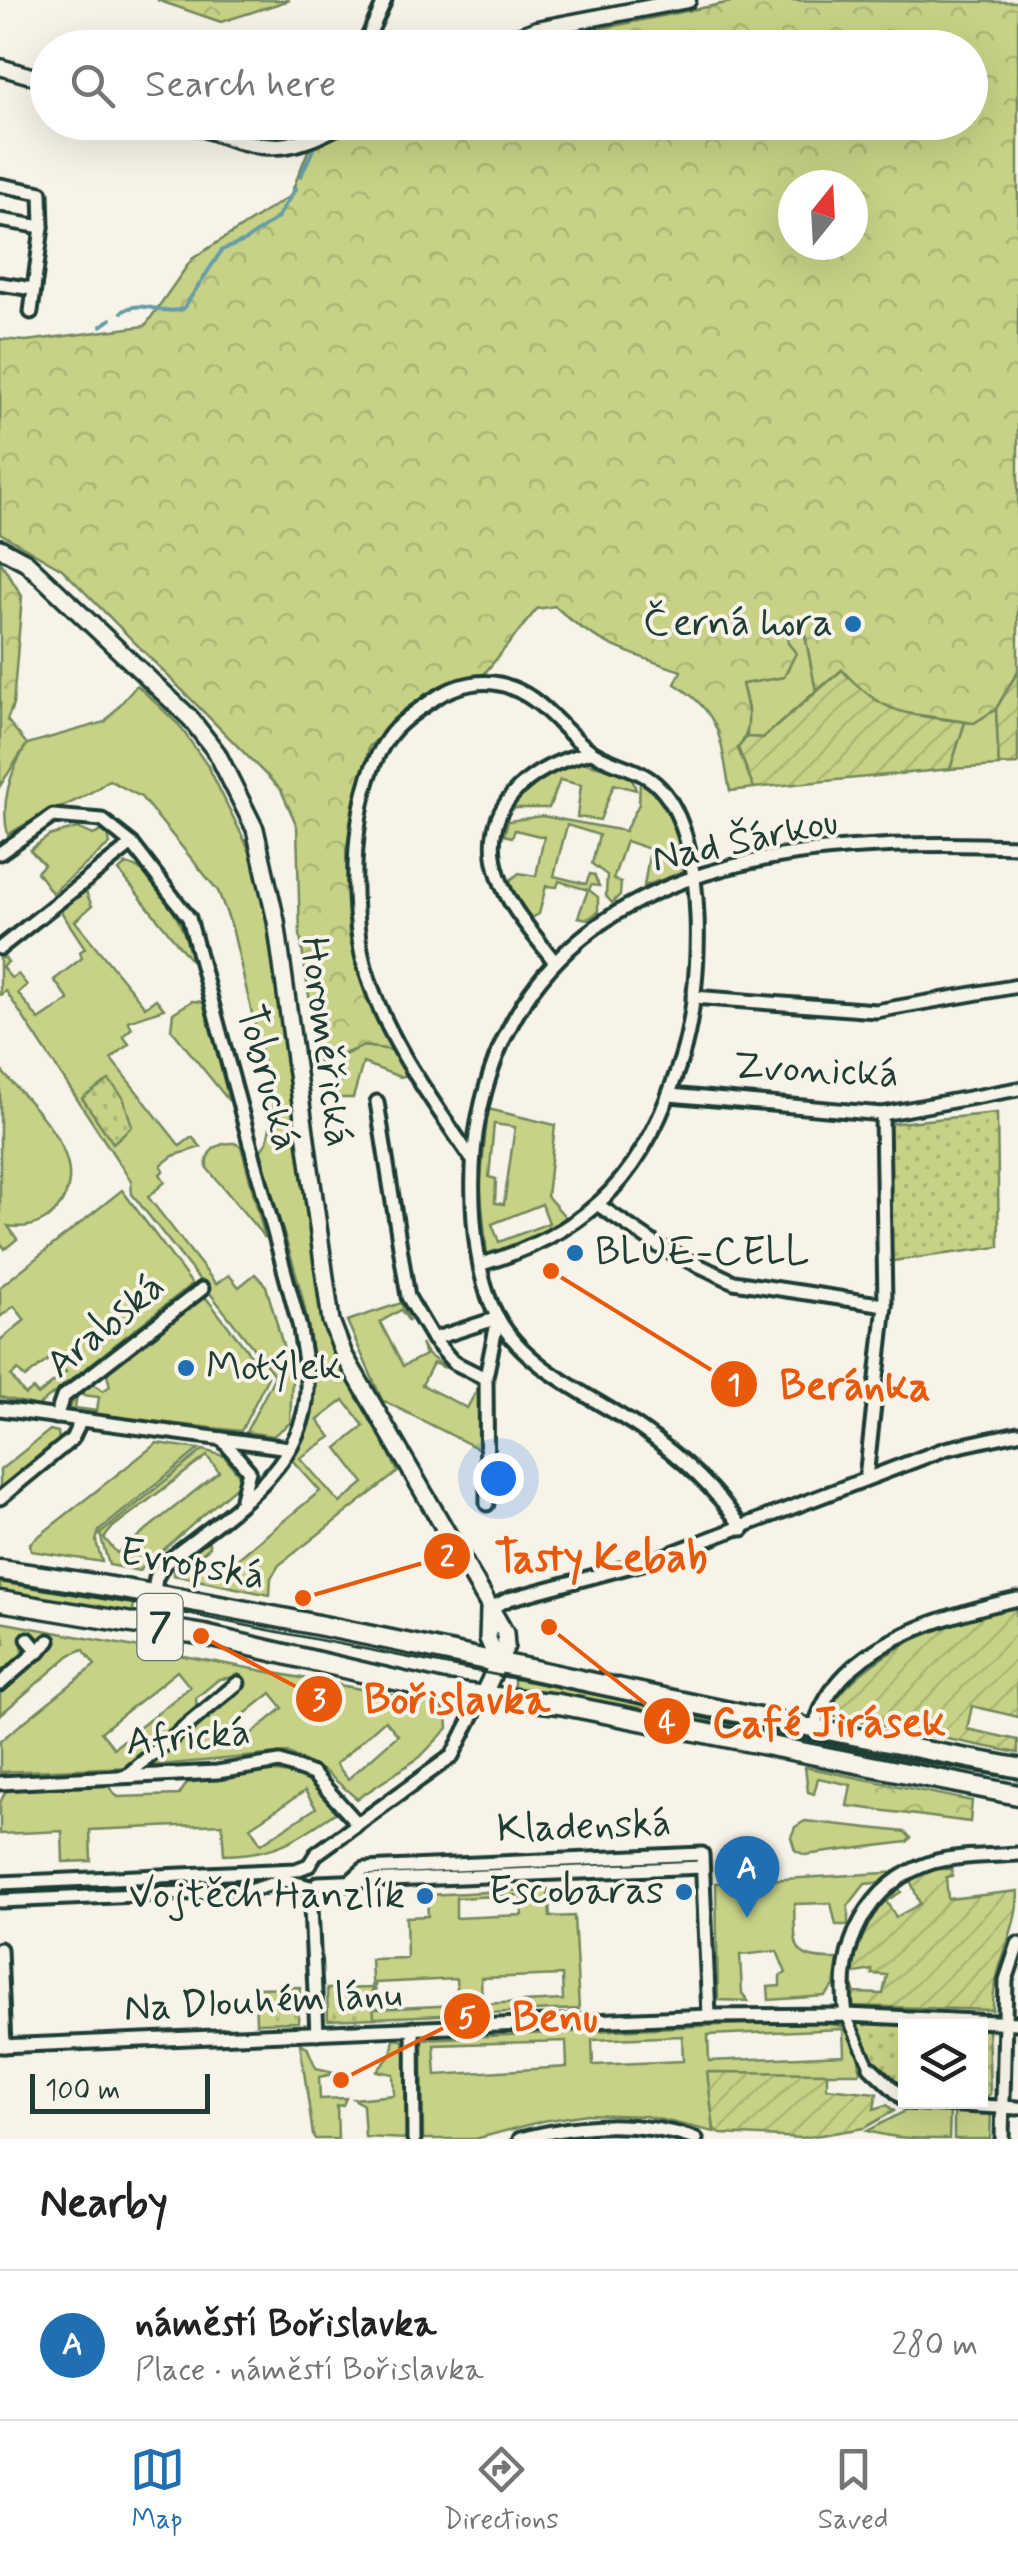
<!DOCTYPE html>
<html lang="en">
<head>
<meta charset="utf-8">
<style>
	:root { --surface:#fff; --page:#f6f6f6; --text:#222; --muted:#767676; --line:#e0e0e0; --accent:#1f6fb2 }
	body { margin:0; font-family:Mynerve,sans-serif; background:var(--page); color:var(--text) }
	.controls { position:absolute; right:30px; bottom:30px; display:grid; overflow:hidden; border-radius:0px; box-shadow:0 10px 40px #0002 }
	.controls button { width:90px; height:90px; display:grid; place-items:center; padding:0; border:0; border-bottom:2px solid var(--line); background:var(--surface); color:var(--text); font:50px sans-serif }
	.compass { position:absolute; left:778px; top:170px; width:90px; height:90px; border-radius:50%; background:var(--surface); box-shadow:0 10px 40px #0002; rotate:18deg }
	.scale { position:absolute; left:30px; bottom:25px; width:180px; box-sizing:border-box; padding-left:10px; border:5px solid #1f3d34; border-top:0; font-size:28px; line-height:35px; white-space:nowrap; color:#1f3d34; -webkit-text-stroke:8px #f7f3e8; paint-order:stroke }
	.you { position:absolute; left:498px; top:1478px; width:35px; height:35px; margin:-25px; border:8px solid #fff; border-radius:50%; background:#1a73e8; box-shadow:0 0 0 15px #1a73e833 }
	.badge { display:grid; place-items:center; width:65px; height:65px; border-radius:50%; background:var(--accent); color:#fff; font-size:32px; font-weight:700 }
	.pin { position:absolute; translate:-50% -82px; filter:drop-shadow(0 2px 5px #0008) }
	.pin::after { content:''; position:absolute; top:52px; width:35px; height:30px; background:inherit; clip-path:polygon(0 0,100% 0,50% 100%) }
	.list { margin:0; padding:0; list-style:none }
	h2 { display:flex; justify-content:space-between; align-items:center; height:130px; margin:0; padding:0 40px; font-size:42px }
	h2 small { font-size:32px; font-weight:400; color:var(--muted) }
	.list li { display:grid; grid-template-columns:65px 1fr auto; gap:30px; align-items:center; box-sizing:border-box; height:150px; padding:0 40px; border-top:2px solid var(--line) }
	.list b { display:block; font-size:38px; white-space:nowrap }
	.list p { margin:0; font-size:32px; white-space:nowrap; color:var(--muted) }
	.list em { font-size:32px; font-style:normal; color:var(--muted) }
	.icon { flex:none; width:55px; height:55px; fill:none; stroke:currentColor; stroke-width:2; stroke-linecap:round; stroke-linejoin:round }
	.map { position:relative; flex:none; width:1018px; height:2139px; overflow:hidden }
	.search { position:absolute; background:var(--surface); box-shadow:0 10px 40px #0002; left:30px; right:30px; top:30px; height:110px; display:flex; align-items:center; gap:25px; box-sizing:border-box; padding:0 35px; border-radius:55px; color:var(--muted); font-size:38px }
	.sheet { height:280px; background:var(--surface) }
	nav { display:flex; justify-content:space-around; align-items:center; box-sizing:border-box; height:140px; border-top:2px solid var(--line); background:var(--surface); font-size:28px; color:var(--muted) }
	nav a { display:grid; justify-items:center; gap:5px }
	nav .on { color:var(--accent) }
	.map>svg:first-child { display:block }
	.grass { fill:#c7d286; stroke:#73885d; stroke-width:2.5; fill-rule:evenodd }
	.forest { fill:url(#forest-crowns); stroke:#73885d; stroke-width:2.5; fill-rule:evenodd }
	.park { fill:url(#park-dots); stroke:#73885d; stroke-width:2.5 }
	.garden { fill:url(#garden-furrows); stroke:#73885d; stroke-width:2.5 }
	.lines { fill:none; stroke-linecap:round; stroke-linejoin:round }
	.stream { stroke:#669da8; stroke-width:4 }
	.pedestrian-casing { stroke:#1f3d34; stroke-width:15 }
	.minor-casing { stroke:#1f3d34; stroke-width:19 }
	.tertiary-casing { stroke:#1f3d34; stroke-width:21 }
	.secondary-casing { stroke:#1f3d34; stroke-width:22 }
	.primary-casing { stroke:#1f3d34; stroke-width:25 }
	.pedestrian { stroke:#f7f3e8; stroke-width:8 }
	.minor { stroke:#f7f3e8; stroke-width:11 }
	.tertiary { stroke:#f7f3e8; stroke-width:14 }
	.secondary { stroke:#f7f3e8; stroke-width:15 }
	.primary { stroke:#f7f3e8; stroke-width:18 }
	.tram { stroke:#1f3d34; stroke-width:2.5 }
	.poi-dot { fill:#1f6fb2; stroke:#f7f3e8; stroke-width:4 }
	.labels { text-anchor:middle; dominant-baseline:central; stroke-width:8; stroke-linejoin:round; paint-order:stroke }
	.shield { fill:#f7f3e8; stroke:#60746a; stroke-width:2.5 }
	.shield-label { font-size:38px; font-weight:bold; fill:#1f3d34 }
	.poi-label { font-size:40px; fill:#1f3d34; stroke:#f7f3e8; text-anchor:end }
	.street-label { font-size:40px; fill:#1f3d34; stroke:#f7f3e8 }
	.leader { fill:none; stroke:#e8590c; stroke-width:4 }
	.callout-dot { fill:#e8590c; stroke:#f7f3e8; stroke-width:4 }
	.mark-label { font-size:30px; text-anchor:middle; font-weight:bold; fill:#fff }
	.callout-label { font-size:42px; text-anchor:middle; font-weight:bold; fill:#e8590c; stroke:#f7f3e8; stroke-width:8; stroke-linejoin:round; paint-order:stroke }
</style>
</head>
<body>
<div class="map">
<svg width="1018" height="2139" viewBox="0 0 1018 2139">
	<defs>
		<pattern id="forest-crowns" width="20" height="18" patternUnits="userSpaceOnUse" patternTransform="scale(2.5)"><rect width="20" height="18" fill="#c7d286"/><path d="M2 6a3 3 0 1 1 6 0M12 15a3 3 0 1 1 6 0" fill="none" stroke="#aab574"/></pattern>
		<pattern id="park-dots" width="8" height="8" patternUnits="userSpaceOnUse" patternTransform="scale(2.5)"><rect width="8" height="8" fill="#c7d286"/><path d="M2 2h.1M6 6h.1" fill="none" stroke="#aab574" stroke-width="1.8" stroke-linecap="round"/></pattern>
		<pattern id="garden-furrows" width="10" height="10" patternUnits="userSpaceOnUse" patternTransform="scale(2.5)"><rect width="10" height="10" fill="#c7d286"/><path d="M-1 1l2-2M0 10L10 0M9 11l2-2" fill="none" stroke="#aab574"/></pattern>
	</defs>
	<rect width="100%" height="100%" fill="#f7f3e8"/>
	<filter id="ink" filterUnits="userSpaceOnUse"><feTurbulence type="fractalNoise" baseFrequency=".01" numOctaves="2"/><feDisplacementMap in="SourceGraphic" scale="20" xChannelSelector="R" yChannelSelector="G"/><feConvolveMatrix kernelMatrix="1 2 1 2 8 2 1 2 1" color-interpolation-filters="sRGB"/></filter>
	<g filter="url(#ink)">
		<g class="grass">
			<polygon points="796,623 803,624 816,691 763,738 747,737 748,709 742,684 784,677 788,632"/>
			<path d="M137,685L179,725L209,768L257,866L273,937L321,1312L398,1472L279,1565L271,1578L270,1595L173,1575V1571L208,1540L210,1547L200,1555L211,1571L224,1561L229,1566L320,1491L292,1460C344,1364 284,1249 259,1153L267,1142L274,1109L232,927L218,891L141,797L109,780C75,807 43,810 8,835C0,805 10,771 27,744L105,722ZM344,1400L364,1426L337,1448L364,1483L340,1503L300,1458L331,1437L318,1420Z"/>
			<polygon points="996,709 999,766 950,769 965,722 974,723"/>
			<path d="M582,762L631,775L636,790L614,784L600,820L577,817L581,785L560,780L549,808H510C531,782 548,766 582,762Z"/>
			<path d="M640,780C669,796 684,842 683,872L644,886L650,849L626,841L613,879L621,883L620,895L612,903L606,896L607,875L592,864L599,835L567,825L554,876L586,884L590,874L594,875L599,886L591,885L589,890L598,897V912L588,919L578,917L588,890L559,881L557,887L546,886L539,914L530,919L508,882L519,873L536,876L544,837L515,830L512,837L504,835L508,821L542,816L625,831L639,804Z"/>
			<polygon points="77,828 93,835 102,831 108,835 110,844 52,893 37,872 44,865 30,850 49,836"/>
			<path d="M126,864C156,869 190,935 193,963L119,871Z"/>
			<polygon points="102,877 86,892 92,906 75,921 145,1007 156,999 164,1009 128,1021 132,1028 123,1036 129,1044 111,1059 180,1146 192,1137 201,1147 173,1156 161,1165 164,1170 160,1174 165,1182 148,1197 216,1284 229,1275 239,1287 255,1274 266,1286 292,1377 290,1423 273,1436 246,1432 275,1376 132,1194 131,1181 6,991 0,995 0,958 5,958 8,962 2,967 11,978 18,974 27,985 18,993 39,1020 69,1000 54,980 82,958 80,952 85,948 60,910"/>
			<polygon points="192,1001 203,1002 206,1008 229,1101 171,1029 173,1013"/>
			<polygon points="363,1046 393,1050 409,1075 400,1077 363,1063 353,1098 330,1098 344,1055"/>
			<path d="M0,1069C29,1104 97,1160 57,1209C44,1224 27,1229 8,1226L17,1239L5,1249L0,1242Z"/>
			<path d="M488,1109L555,1125L547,1196L568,1220L536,1238L487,1255L480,1186ZM494,1124L515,1127L504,1204L495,1203L496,1179L489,1177ZM542,1204L549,1223L499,1242L492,1224Z"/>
			<path d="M234,1143L241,1146L265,1238L207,1168C204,1151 219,1142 234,1143Z"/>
			<path d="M122,1190L192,1284L38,1406L0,1397V1340L25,1320L14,1306L0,1317V1287ZM53,1356L66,1372L38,1395L33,1389L25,1395L11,1376L18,1370L25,1378Z"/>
			<polygon points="203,1294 268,1377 241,1431 74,1413 70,1407 77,1394 75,1408 97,1411 99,1397 82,1395 83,1387 93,1384 103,1391 110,1386 107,1375 113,1361"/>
			<polygon points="401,1303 409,1321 401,1310 380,1322 403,1366 425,1355 421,1343 427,1354 446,1368 433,1363 422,1385 467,1408 479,1386 468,1379 480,1385 479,1449 382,1400 347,1321"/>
			<polygon points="50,1430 58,1432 59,1441 0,1488 0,1470"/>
			<polygon points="157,1443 199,1449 99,1531 96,1541 102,1562 31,1551 30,1543"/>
			<path d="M203,1450L224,1456L239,1475L238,1485L139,1571L109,1565L100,1534ZM207,1456L219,1472L117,1553L104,1538L113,1527Z"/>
			<polygon points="0,1577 135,1598 132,1615 0,1594"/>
			<path d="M0,1622L436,1703L447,1714L448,1728L420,1757L357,1799L326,1772L288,1753L149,1766L242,1683L237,1677L219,1679L196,1698L197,1713L130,1767L0,1772V1741L95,1665L83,1649L70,1655L0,1715V1689L55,1644L50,1638L38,1639L28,1633L22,1638L23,1657L0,1680V1648L5,1643ZM177,1671L190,1687L114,1748L101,1732ZM271,1693L283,1708L233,1749L220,1734ZM385,1720L398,1735L348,1779L336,1764Z"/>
			<polygon points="514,1676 947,1762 944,1775 514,1689"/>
			<path d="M263,1771C299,1773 319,1780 335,1813C293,1841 276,1854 224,1855L222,1824L90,1830L91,1861L63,1862L62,1831L0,1834V1803L6,1790L106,1784L118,1797L179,1795L187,1783ZM305,1791L316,1808L261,1844L250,1827Z"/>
			<polygon points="805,1821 905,1832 911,1838 907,1842 805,1855 795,1850 791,1837 795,1827"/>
			<path d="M901,1872L887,1882L865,1884L848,1906V1925H836L831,1903L794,1904C796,1947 789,1960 838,1959L834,1986L825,1996L769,2000L768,1987L780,1986V1976L786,1973L777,1951L740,1955L742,1993L748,2001L718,2000L716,1883Z"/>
			<path d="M548,1889L550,1917L574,1916L579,2009L374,2018L371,1959L407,1958L406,1917L428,1916L427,1895ZM521,1895L522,1915L456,1918V1898ZM562,1975L563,2000L482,2004L481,1978ZM456,1979L458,2005L376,2009L375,1983Z"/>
			<path d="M809,2021L848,2027L859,2054L860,2073H708L714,2132L645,2116L587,2114L543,2121L475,2139H423L422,2039ZM843,2029L844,2055L709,2061L708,2035ZM682,2036L683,2061L593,2065L592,2040ZM566,2041L567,2067L436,2075L434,2045Z"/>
			<polygon points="394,2039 402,2040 406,2048 406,2139 365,2137 363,2105 354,2099 394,2095 393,2074 377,2071 391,2055"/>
			<polygon points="300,2043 307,2047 316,2068 338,2073 319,2077 320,2099 346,2098 343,2105 337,2106 338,2139 315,2139 313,2135"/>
			<path d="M911,2108L950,2109L949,2139C920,2139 897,2139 867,2131Z"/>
			<polygon points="954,2110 991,2111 990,2139 954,2139"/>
		</g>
		<g class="forest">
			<polygon points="157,0 290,0 221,22"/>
			<path d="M741,0L1018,2V671L996,709L974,723L892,711L862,692L842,670L816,691L803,624L796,623L788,632V643L796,653L784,677L742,684C748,707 754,729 738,748L754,788L730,791C720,740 723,714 675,684L681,671C633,655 591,642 555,606L537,609L484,674L451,681L425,694L369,747L346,850L349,935L371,1007L393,1050L363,1046L319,1064L300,935L297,826L281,790L62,569L0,533V339L26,341L145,326L192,259L290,196L308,151L364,123L970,122V48L510,47ZM793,185H853V245H793Z"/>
			<polygon points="0,561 22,596 13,705 7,720 27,744 0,786"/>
			<polygon points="805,1767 972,1801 970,1822 847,1806 851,1785 818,1778 814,1794 808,1792"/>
		</g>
		<g class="park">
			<polygon points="109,1080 123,1097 132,1126 113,1143 82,1098"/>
			<polygon points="997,1113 999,1247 892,1261 888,1124"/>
			<polygon points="300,1987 298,2022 256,2023 255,1988"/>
			<polygon points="372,1988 374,2018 328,2020 327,1989"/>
			<polygon points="856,2023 988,2026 990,2094 981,2101 980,2026 906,2026 905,2097 870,2063"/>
		</g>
		<g class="garden">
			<path d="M842,670C884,716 906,714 965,722L950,769L754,788L738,748L747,737L763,738Z"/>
			<polygon points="1018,671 1018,764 999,765 996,709"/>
			<path d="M1016,1607L1018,1717L972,1706L967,1729L1018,1740V1753L831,1716L828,1710C871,1648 945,1623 1016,1607Z"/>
			<path d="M936,1869H952V1876L946,1877L948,1899L1018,1891C1018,1932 992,1967 993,2010L853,2006L851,1983L855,1993L883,1994L887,1975L872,1974V1970L851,1974C857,1937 869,1911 898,1887L901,1892L886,1901L896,1917L920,1904L910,1880Z"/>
			<polygon points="707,2072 827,2073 827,2088 877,2093 874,2109 887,2105 894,2111 864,2128 802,2138 721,2134 714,2129"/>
		</g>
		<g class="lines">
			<g class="stream">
				<polyline points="301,176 314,147"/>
				<path d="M122,312C141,298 161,316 183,309L222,250L245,241L277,218L296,188"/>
				<polyline points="101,326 111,319"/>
			</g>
			<defs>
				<polyline id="pedestrian" points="846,2015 870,2067"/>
				<g id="minor">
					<polyline points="363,48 385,0"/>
					<polyline points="306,141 317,122"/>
					<polyline points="0,185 41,193 42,227"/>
					<polyline points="0,220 42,227 31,312"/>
					<polyline points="0,284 33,289"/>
					<path d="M0,853L53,816L102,820L132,844L189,918L300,1328C302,1348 308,1370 307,1390C305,1471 219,1519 164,1564L156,1578L149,1625"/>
					<polyline points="0,948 132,844"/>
					<path d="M554,961C534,934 509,908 499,877C475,807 531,766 591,752"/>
					<polyline points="693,997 876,1011 1018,986"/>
					<polyline points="670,1095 882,1114 1018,1089"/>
					<polyline points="377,1102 408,1297 433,1339 453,1362 481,1376"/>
					<path d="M471,1158C430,1097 385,1038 365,967C348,907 350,790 388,738C399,722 418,710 434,699C456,684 486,677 512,688C544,700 562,730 588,749C609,766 640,766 660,788C710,841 702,994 681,1059C646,1171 596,1230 482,1264"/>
					<polyline points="601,1207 660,1247 734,1282 885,1305"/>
					<polyline points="433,1339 498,1318"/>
					<polyline points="0,1409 289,1448"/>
					<polyline points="56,1417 63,1397 202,1289"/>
					<polyline points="222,1439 249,1471 242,1498"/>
					<polyline points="866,1478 885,1305 882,1114"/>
					<polyline points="0,1498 72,1439 81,1420"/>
					<polyline points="487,1504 486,1377 498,1318"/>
					<path d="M743,1529C716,1489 680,1456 641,1429C593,1396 527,1370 498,1318C470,1269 468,1171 479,1117C531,856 798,837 1018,846"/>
					<polyline points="489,1609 509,1599 654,1560 945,1449 1018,1433"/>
					<polyline points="28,1639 39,1652"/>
					<polyline points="0,1684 49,1641"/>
					<path d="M814,1730C834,1645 944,1615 1018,1599"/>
					<polyline points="126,1776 238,1683"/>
					<polyline points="0,1783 217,1772 280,1762 313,1774 358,1824"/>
					<polyline points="309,1865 316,1854 452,1756 483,1695"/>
					<polyline points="0,1883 296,1870 309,1865"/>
					<polyline points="318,1883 702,1867"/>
					<polyline points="347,1884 364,1869 702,1854 709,2016"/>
					<polyline points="310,1887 317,2033"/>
					<polyline points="0,1901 252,1890 285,1880 310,1887"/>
					<polyline points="0,1949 4,2046"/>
					<path d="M846,2015C836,1948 866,1883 933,1862C959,1855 991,1856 1018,1854"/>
					<polyline points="413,2028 414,2139"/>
					<polyline points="0,2046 709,2016 846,2015 1018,2023"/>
					<polyline points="870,2067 906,2101"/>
					<polyline points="907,2102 1018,2108"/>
					<path d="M520,2139C582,2123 635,2120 696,2139"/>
					<polyline points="1002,2139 1006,1980 1018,1944"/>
				</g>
				<g id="tertiary">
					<polyline points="487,48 537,29 688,0"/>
					<polyline points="0,67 48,81"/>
					<path d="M184,122C258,146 272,162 345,122"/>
				</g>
				<g id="secondary">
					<polyline points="0,548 26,562 190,718 217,753 255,829 276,921 331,1321 344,1355 505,1633 506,1646 483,1695"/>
					<polyline points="489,1610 488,1639 497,1659"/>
				</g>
				<g id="primary">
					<path d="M0,1570C343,1618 677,1709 1018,1768"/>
					<polyline points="0,1601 204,1635 442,1691 559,1704 1018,1795"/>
				</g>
			</defs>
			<use href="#pedestrian" class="pedestrian-casing"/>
			<use href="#minor" class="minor-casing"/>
			<use href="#tertiary" class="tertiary-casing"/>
			<use href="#secondary" class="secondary-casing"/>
			<use href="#primary" class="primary-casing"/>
			<use href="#pedestrian" class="pedestrian"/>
			<use href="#minor" class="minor"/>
			<use href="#tertiary" class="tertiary"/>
			<use href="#secondary" class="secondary"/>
			<use href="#primary" class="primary"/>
			<polyline class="tram" points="0,1582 152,1607 1018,1778"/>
		</g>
	</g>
	<g class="poi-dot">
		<circle cx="853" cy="624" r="10"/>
		<circle cx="575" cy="1253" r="10"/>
		<circle cx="186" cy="1368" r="10"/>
		<circle cx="684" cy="1892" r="10"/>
		<circle cx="425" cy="1896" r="10"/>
	</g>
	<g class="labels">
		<rect class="shield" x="137.5" y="1594" width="45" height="66" rx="8"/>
		<g class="shield-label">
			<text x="160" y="1627">7</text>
		</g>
		<g class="poi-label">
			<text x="833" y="624">Černá hora</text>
			<text x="595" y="1253" text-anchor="start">BLUE-CELL</text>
			<text x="206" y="1368" text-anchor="start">Motýlek</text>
			<text x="664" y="1892">Escobaras</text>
			<text x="405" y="1896">Vojtěch Hanzlík</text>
		</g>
		<g class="street-label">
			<text transform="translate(745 841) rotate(-12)">Nad Šárkou</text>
			<text transform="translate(325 1042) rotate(83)">Horoměřická</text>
			<text transform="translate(816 1071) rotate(3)">Zvonická</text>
			<text transform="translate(267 1078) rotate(75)">Tobrucká</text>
			<text transform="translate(106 1326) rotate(-40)">Arabská</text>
			<text transform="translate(192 1565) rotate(10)">Evropská</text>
			<text transform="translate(188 1738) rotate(-5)">Africká</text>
			<text transform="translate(584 1827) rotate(-2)">Kladenská</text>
			<text transform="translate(263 2002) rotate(-3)">Na Dlouhém lánu</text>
		</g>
	</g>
	<path class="leader" d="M551 1271L734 1384M303 1598L447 1556M201 1636L319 1699M549 1627L667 1721M341 2080L467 2016"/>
	<g class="callout-dot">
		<circle cx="551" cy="1271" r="10"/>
		<circle cx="303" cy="1598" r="10"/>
		<circle cx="201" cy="1636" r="10"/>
		<circle cx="549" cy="1627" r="10"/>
		<circle cx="341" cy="2080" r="10"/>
		<circle cx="734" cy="1384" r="25"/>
		<circle cx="447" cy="1556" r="25"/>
		<circle cx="319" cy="1699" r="25"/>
		<circle cx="667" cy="1721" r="25"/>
		<circle cx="467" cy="2016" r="25"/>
	</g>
	<g class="mark-label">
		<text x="734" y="1394">1</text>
		<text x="447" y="1566">2</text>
		<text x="319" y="1709">3</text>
		<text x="667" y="1732">4</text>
		<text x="467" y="2027">5</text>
	</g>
	<g class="callout-label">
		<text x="855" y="1399">Beránka</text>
		<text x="601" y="1571">Tasty Kebab</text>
		<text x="457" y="1713">Bořislavka</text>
		<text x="829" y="1736">Café Jirásek</text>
		<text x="555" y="2031">Benu</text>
	</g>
</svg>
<div class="controls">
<button><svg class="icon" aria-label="layers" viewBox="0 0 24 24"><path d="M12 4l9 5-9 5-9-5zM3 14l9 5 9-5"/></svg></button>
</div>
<svg class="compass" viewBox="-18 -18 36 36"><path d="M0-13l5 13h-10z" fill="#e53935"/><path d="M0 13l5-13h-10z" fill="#767676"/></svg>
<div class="scale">100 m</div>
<div class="you"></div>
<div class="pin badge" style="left:747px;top:1918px">A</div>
<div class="search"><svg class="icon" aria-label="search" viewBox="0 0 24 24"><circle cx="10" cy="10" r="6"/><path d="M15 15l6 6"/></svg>Search here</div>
</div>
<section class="sheet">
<h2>Nearby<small></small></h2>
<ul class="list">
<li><span class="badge">A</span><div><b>náměstí Bořislavka</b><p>Place · náměstí Bořislavka</p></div><em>280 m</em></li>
</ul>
</section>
<nav>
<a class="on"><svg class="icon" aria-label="map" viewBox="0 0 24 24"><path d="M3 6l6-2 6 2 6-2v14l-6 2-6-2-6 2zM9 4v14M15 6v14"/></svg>Map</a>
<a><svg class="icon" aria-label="directions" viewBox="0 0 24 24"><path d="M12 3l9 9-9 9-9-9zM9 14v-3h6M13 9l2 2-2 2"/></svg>Directions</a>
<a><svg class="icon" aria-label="saved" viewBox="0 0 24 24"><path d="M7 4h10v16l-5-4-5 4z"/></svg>Saved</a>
</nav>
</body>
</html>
